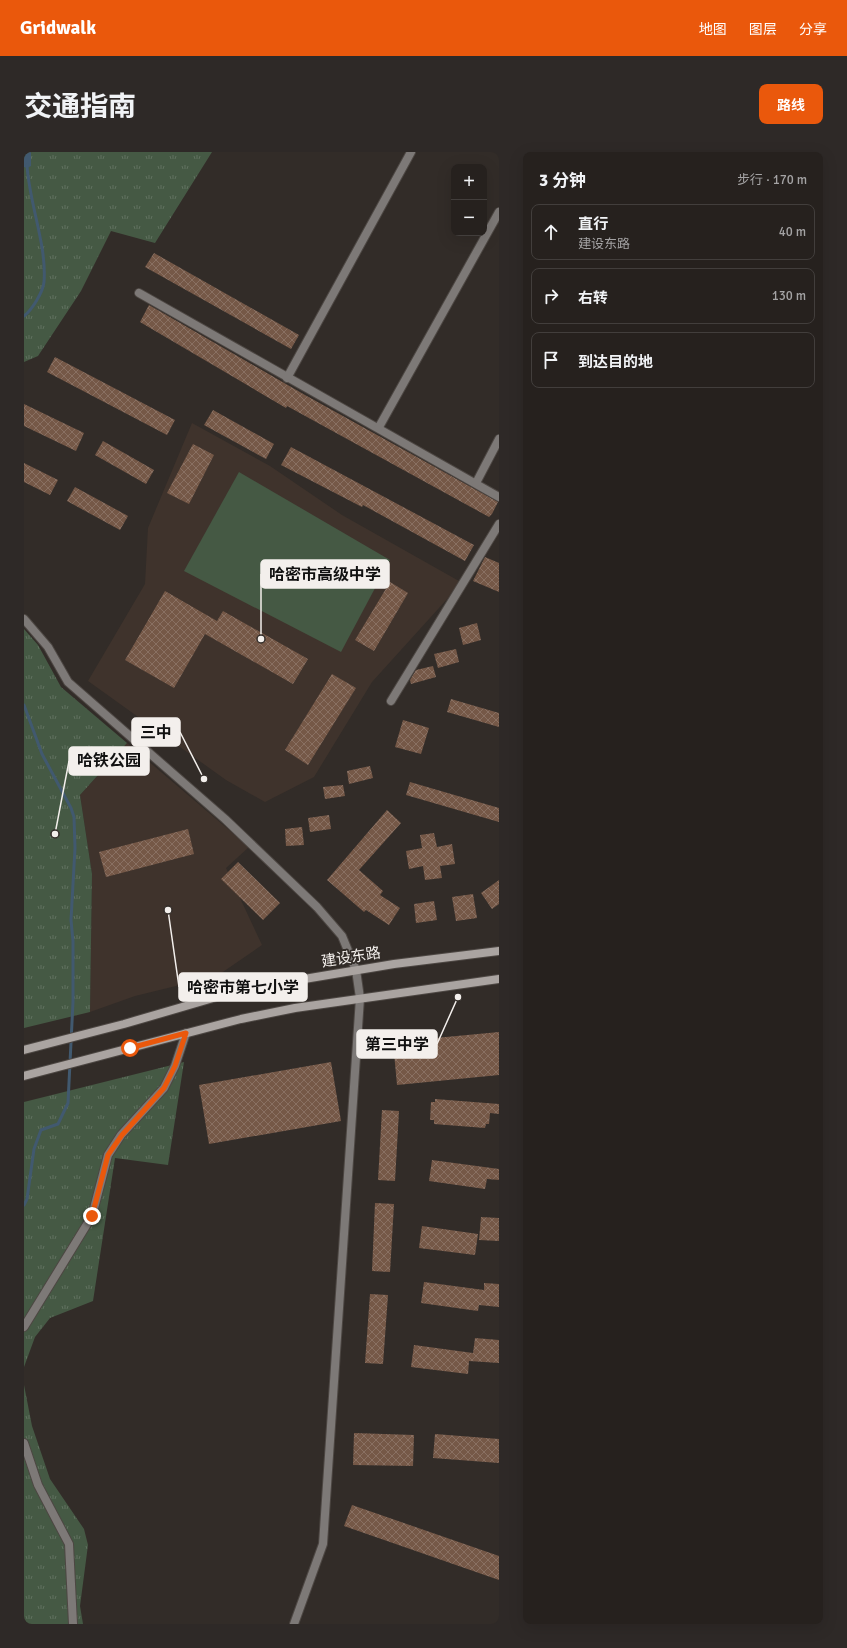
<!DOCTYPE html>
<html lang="zh">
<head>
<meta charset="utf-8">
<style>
	:root { --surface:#26211e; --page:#2e2927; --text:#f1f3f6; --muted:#a4a3a4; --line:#423e3c; --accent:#ea580c }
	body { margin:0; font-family:Signika,"Noto Sans SC",sans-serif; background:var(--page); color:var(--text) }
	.controls { position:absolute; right:12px; top:12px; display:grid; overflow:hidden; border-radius:8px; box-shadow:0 4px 16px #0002 }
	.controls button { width:36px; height:36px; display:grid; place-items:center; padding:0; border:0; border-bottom:1px solid var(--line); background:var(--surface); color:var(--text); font:20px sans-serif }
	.stop { position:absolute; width:12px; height:12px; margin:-9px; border:3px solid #ea580c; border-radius:50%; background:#fff }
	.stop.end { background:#ea580c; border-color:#fff; box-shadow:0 1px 4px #0008 }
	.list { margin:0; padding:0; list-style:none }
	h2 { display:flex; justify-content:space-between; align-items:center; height:52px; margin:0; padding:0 16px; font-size:17px }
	h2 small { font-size:13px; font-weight:400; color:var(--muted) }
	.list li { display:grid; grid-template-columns:26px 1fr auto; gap:12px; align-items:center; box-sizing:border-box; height:56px; margin:0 8px 8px; padding:0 8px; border:1px solid var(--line); border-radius:8px }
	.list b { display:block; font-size:15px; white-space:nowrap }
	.list p { margin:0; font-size:13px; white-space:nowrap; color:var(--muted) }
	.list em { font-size:13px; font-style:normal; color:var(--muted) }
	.icon { flex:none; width:22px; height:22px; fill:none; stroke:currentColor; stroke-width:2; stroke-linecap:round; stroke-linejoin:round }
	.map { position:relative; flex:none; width:475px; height:1472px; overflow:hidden; border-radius:8px }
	header { display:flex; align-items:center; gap:24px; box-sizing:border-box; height:56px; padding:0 20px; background:var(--accent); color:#fff }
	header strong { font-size:19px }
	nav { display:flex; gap:22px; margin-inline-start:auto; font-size:14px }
	.intro { display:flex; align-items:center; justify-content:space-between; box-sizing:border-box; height:96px; padding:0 24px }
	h1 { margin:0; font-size:28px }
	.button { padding:10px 18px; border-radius:8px; background:var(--accent); color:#fff; font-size:14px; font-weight:700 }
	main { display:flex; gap:24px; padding:0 24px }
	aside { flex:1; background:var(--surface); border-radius:8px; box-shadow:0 4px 16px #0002 }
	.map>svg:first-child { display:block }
	.built { fill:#3f332c }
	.park { fill:url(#park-tufts) }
	.pitch { fill:#455944 }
	.water { fill:#41596f }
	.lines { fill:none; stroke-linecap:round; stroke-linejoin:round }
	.stream { stroke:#41596f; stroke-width:3 }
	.building { fill:url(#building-cross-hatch) }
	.street-casing { stroke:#4d4743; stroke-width:10 }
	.secondary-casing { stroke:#4d4743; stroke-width:10 }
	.street { stroke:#7d7977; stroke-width:8 }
	.secondary { stroke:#aaa4a1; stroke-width:8 }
	.route { stroke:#ea580c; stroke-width:5 }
	.labels { text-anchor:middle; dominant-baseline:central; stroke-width:3.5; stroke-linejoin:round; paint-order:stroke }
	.street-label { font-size:15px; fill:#f3efec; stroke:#322c28 }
	.leader { fill:none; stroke:#f3efec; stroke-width:1.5 }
	.callout-dot { fill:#f3efec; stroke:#322c28; stroke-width:1.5 }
	.callout { fill:#f3efec; stroke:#f3efec; stroke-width:1.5 }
	.callout-label { font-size:16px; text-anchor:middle; font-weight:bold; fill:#111 }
</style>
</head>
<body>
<header>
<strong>Gridwalk</strong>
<nav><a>地图</a><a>图层</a><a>分享</a></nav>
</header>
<div class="intro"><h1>交通指南</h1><a class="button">路线</a></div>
<main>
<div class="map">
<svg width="475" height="1472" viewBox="0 0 475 1472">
	<defs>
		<pattern id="park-tufts" width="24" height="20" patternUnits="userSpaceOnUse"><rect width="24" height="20" fill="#455944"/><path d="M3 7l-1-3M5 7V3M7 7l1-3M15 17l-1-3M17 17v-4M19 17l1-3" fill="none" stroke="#60715f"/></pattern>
		<pattern id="building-cross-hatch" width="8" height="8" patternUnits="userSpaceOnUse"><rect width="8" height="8" fill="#755847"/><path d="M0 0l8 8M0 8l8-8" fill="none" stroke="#897062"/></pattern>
	</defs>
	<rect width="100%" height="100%" fill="#322c28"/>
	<g class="built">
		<polygon points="168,271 246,314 318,363 435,429 424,446 348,530 290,625 241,650 202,628 64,529 121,432 124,376"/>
		<polygon points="103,591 225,695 202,716 238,793 193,824 111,844 66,860 68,722 56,643"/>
	</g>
	<g class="park">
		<polygon points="0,0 188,0 131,91 87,79 57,139 14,204 0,210"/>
		<polygon points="0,477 14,493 37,535 103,591 56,643 68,722 66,860 0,876"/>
		<polygon points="160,910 144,1013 91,1006 69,1149 26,1166 11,1185 0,1215 0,950"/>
		<polygon points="0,1233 8,1274 26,1327 60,1377 64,1393 56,1454 59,1472 0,1472"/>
	</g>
	<polygon class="pitch" points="215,320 366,408 317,500 160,419"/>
	<polygon class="water" points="0,0 7,0 7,14 3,16 0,15"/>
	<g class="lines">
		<g class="stream">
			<path d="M0,164C8,158 19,140 20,130C23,93 5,51 3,13"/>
			<polyline points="0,553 18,602 47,656 50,665 51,696 47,768 49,789 49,850 44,951 34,972 17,978 10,997 3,1047 0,1053"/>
		</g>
	</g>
	<g class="building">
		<polygon points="130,101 275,183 267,197 121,115"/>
		<polygon points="125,153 281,243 474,350 468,362 465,365 263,254 262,256 116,170"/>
		<polygon points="31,205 151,268 143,283 23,220"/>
		<polygon points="0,252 60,281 52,299 0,274"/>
		<polygon points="189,258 250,292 242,307 180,273"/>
		<polygon points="79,289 130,318 122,332 71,303"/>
		<polygon points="169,292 190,303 165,352 143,341"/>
		<polygon points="267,295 450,393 441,409 339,353 338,355 257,313"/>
		<polygon points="0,311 34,328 26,343 0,330"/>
		<polygon points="51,335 104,364 96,378 43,349"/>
		<polygon points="461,405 475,411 475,440 449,429"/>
		<polygon points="366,430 384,441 350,499 331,488"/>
		<polygon points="141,439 193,469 199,459 284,507 269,532 181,482 150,536 101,508"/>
		<polygon points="453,471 457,488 439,493 435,476"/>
		<polygon points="432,497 435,510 414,516 410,502"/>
		<polygon points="409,514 412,525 387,532 386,528 392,518"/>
		<polygon points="308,522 332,536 284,613 261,598"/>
		<polygon points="427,547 475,561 475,575 423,560"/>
		<polygon points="379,568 405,576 397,602 371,595"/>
		<polygon points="346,614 349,626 325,632 323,619"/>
		<polygon points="386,630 475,656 475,670 382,643"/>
		<polygon points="319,633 321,644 301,647 299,635"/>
		<polygon points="363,658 377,671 335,718 359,739 356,743 376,756 365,773 342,758 340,760 303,728"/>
		<polygon points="305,663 307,677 286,680 284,666"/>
		<polygon points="278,675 280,693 262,694 261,677"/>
		<polygon points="164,677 170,702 82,725 75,700"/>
		<polygon points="410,681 413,695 428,692 431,712 416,714 418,726 401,728 399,714 385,717 382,699 398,696 396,683"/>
		<polygon points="214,710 256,751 239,768 197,727"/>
		<polygon points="475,728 475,752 468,757 457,741"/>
		<polygon points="449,742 453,766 432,769 428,745"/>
		<polygon points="410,749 413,768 392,771 390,752"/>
		<polygon points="475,880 475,923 373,933 369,890"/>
		<polygon points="307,910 317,969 185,992 175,933"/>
		<polygon points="411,947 475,952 475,962 466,961 465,972 462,972 461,976 410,972 410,968 406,968 407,950 411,950"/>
		<polygon points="358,958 375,959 371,1029 354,1028"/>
		<polygon points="408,1008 475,1017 475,1028 463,1027 461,1037 405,1029"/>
		<polygon points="351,1051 370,1052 366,1120 348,1119"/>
		<polygon points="457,1065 475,1066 475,1089 455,1088"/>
		<polygon points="398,1074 454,1082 451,1103 395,1096"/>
		<polygon points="400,1130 460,1138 460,1131 475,1132 475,1155 455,1153 454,1159 397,1151"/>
		<polygon points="346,1142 364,1143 359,1212 341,1211"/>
		<polygon points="451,1186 475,1188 475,1211 445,1209 444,1222 387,1215 390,1193 449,1201"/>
		<polygon points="330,1281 390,1283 389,1314 329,1313"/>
		<polygon points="411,1282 475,1287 475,1311 409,1306"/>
		<polygon points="328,1353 475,1404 475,1428 320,1374"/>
	</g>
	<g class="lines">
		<defs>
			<g id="street">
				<polyline points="115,141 475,345"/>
				<polyline points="263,226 387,0"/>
				<polyline points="355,275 475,60"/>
				<polyline points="452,331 475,287"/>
				<polyline points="0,467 24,495 44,530 201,667 293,755 318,784 332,818 336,846 299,1392 270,1472"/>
				<polyline points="367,549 475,372"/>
				<polyline points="0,1175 68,1064 84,1003 97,983 140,936 151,914 162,881"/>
				<polyline points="0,1291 14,1333 45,1392 49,1472"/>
			</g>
			<g id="secondary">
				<polyline points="0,898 100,872 220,837 370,812 475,799"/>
				<polyline points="0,924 217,867 271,856 475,827"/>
			</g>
		</defs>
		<use href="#street" class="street-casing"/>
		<use href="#secondary" class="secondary-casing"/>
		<use href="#street" class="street"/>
		<use href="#secondary" class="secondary"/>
	</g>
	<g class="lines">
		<polyline class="route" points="68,1064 84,1003 98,983 140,936 151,914 162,881 106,896"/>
	</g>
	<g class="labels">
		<g class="street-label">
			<text transform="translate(327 805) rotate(-9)">建设东路</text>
		</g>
	</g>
	<path class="leader" d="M237 487L237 422M180 627L156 580M31 682L45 609M144 758L155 835M434 845L413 892"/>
	<g class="callout-dot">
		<circle cx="237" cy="487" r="4"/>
		<circle cx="180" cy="627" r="4"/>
		<circle cx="31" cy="682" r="4"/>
		<circle cx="144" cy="758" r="4"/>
		<circle cx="434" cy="845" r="4"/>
	</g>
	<g class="callout">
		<rect x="237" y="408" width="128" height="28" rx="4"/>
		<rect x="108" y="566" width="48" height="28" rx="4"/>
		<rect x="45" y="595" width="80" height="28" rx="4"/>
		<rect x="155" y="821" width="128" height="28" rx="4"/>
		<rect x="333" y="878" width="80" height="28" rx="4"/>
	</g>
	<g class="callout-label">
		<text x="301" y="428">哈密市高级中学</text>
		<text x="132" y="586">三中</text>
		<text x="85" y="614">哈铁公园</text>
		<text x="219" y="841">哈密市第七小学</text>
		<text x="373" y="898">第三中学</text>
	</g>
</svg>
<div class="controls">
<button>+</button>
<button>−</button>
</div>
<div class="stop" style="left:106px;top:896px"></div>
<div class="stop end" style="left:68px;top:1064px"></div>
</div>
<aside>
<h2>3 分钟<small>步行 · 170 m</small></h2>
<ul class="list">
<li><svg class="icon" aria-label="ahead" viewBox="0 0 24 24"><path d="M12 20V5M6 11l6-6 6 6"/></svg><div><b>直行</b><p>建设东路</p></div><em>40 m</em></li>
<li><svg class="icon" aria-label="right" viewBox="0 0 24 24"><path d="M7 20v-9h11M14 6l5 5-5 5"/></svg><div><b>右转</b></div><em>130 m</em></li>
<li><svg class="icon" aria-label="arrive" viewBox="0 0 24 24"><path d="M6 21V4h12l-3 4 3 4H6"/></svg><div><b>到达目的地</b></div></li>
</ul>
</aside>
</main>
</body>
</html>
